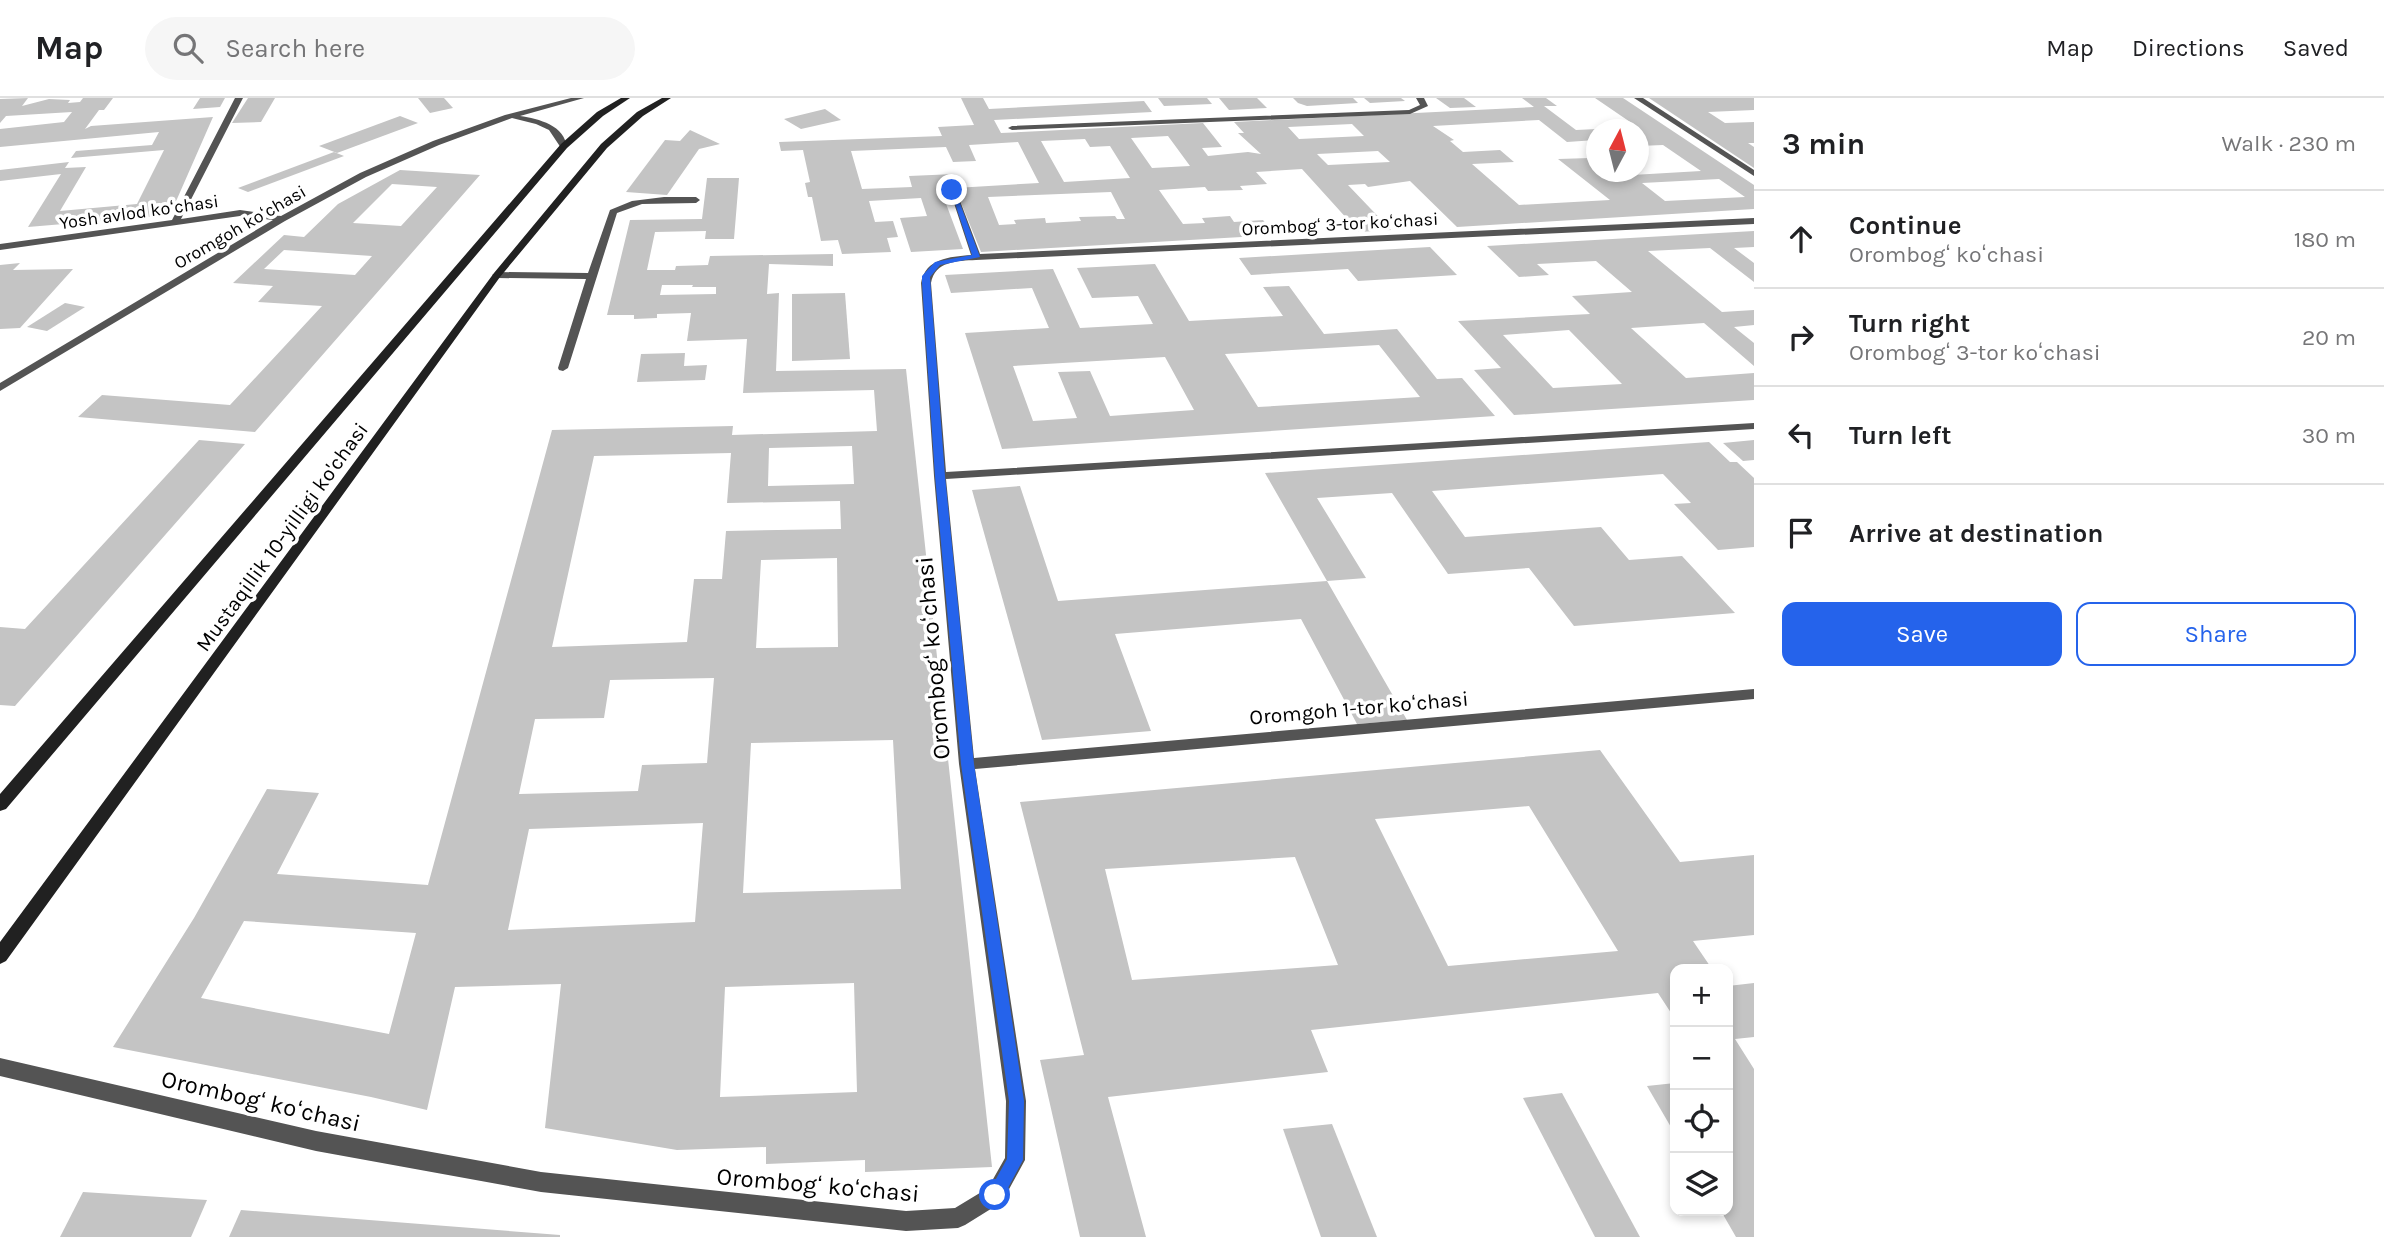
<!DOCTYPE html>
<html lang="en">
<head>
<meta charset="utf-8">
<style>
	:root { --surface:#fff; --page:#f6f6f6; --text:#202124; --muted:#757577; --line:#e0e0e0; --accent:#2563eb }
	body { margin:0; font-family:Karla,sans-serif; background:var(--page); color:var(--text) }
	.controls { position:absolute; right:21px; bottom:21px; display:grid; overflow:hidden; border-radius:14px; box-shadow:0 4px 10px #0003 }
	.controls button { width:63px; height:63px; display:grid; place-items:center; padding:0; border:0; border-bottom:2px solid var(--line); background:var(--surface); color:var(--text); font:35px sans-serif }
	.compass { position:absolute; left:1586px; top:21px; width:63px; height:63px; border-radius:50%; background:var(--surface); box-shadow:0 4px 10px #0003; rotate:7deg }
	.stop { position:absolute; width:21px; height:21px; margin:-16px; border:5px solid #2563eb; border-radius:50%; background:#fff }
	.stop.end { background:#2563eb; border-color:#fff; box-shadow:0 2px 7px #0008 }
	.list { margin:0; padding:0; list-style:none }
	h2 { display:flex; justify-content:space-between; align-items:center; height:91px; margin:0; padding:0 28px; font-size:30px }
	h2 small { font-size:23px; font-weight:400; color:var(--muted) }
	.list li { display:grid; grid-template-columns:46px 1fr auto; gap:21px; align-items:center; box-sizing:border-box; height:98px; padding:0 28px; border-top:2px solid var(--line) }
	.list b { display:block; font-size:26px; white-space:nowrap }
	.list p { margin:0; font-size:23px; white-space:nowrap; color:var(--muted) }
	.list em { font-size:23px; font-style:normal; color:var(--muted) }
	.actions { display:flex; gap:14px; padding:21px 28px }
	.actions a { flex:1; padding:16px 0; border:2px solid var(--accent); border-radius:14px; text-align:center; font-size:24px; color:var(--accent) }
	.actions .main { background:var(--accent); color:#fff }
	.icon { flex:none; width:38px; height:38px; fill:none; stroke:currentColor; stroke-width:2; stroke-linecap:round; stroke-linejoin:round }
	.map { position:relative; flex:none; width:1754px; height:1139px; overflow:hidden }
	header { display:flex; align-items:center; gap:42px; box-sizing:border-box; height:98px; padding:0 35px; background:var(--surface); border-bottom:2px solid var(--line) }
	header strong { font-size:33px }
	nav { display:flex; gap:38px; margin-inline-start:auto; font-size:24px }
	.search { width:490px; height:63px; background:var(--page); display:flex; align-items:center; gap:18px; box-sizing:border-box; padding:0 24px; border-radius:38px; color:var(--muted); font-size:26px }
	main { display:flex }
	aside { flex:1; background:var(--surface) }
	.map>svg:first-child { display:block }
	.building { fill:#c4c4c4; fill-rule:evenodd }
	.lines { fill:none; stroke-linecap:round; stroke-linejoin:round }
	.service { fill:#545454; fill-rule:evenodd }
	.minor { fill:#545454; fill-rule:evenodd }
	.secondary { fill:#212121; fill-rule:evenodd }
	.route { fill:#2563eb }
	.labels { text-anchor:middle; dominant-baseline:central; stroke-width:7; stroke-linejoin:round; paint-order:stroke }
	.far-street-label { font-size:18px; fill:#000; stroke:#fff }
	.street-label { font-size:21px; fill:#000; stroke:#fff }
	.near-street-label { font-size:24px; fill:#000; stroke:#fff }
</style>
</head>
<body>
<header>
<strong>Map</strong>
<div class="search"><svg class="icon" aria-label="search" viewBox="0 0 24 24"><circle cx="10" cy="10" r="6"/><path d="M15 15l6 6"/></svg>Search here</div>
<nav><a>Map</a><a>Directions</a><a>Saved</a></nav>
</header>
<main>
<div class="map">
<svg width="1754" height="1139" viewBox="0 0 1754 1139">
	<rect width="100%" height="100%" fill="#fff"/>
	<g class="building">
		<polygon points="28,0 22,8 49,1 70,2 68,5 80,4 83,0 113,0 104,12 99,12 85,31 91,28 213,19 170,117 28,129 61,76 0,83 0,72 69,64 65,70 86,69 60,113 137,106 164,52 71,60 76,53 152,47 159,34 0,49 0,31 64,24 72,14 6,18 0,25 0,1"/>
		<polygon points="200,0 225,0 220,9 193,11"/>
		<polygon points="248,0 275,0 261,24 232,25"/>
		<polygon points="418,0 444,0 453,10 430,15"/>
		<path d="M961,0H983L989,11L1144,3L1152,14L994,22L1001,35L1203,25L1222,49L1202,50L1208,58L1248,54L1261,56L1238,35H1244L1234,24L1534,9L1522,0H1546L1557,8H1544L1576,32L1597,31L1596,42L1567,44L1539,22L1433,28L1454,42L1450,43L1463,54L1500,52L1514,64L1472,66L1519,107L1610,102L1558,61L1590,60L1596,64V74H1609L1615,78L1701,73L1663,47L1639,48V32H1619V29L1636,28L1595,0H1623L1754,87V111L1457,129L1410,83L1368,89L1365,86L1348,87L1391,132L1359,134L1302,71L1256,74L1267,86L1240,88L1243,92L1208,93L1205,89L1159,92L1183,126L1205,125L1202,120L1230,118L1234,124L1263,122L1275,137L981,154L955,90L1039,85L1018,44L969,47L976,63L953,64L946,49L851,53L862,91L912,89L909,78L955,76L959,86L939,87L963,151L911,154L900,120L927,118L921,100L869,103L875,124L893,123L898,139L887,140L891,154L842,156L838,142L821,143L812,99H808L805,85L810,84L803,52L781,53L779,44L942,38L938,29L974,27ZM1352,26L1364,38L1299,41L1288,29ZM1168,38L1190,68L1152,70L1131,40ZM1085,41L1090,49L1110,48L1130,80L1064,84L1041,43ZM1378,53L1390,64L1328,67L1317,56ZM1719,81L1745,99L1665,103L1642,85ZM1111,94L1125,121H1117L1115,118L1079,119L1081,123L1046,125L1045,120L1014,122L1016,126L999,127L988,99Z"/>
		<polygon points="1158,0 1207,0 1212,6 1164,8"/>
		<polygon points="1219,0 1257,0 1267,10 1229,12"/>
		<polygon points="1293,0 1353,0 1358,5 1307,8 1298,5"/>
		<polygon points="1364,0 1401,0 1405,3 1370,5"/>
		<polygon points="1436,0 1464,0 1476,9 1450,10"/>
		<polygon points="1649,0 1754,0 1754,12 1708,14 1725,25 1754,24 1754,45 1748,45 1754,49 1754,70"/>
		<polygon points="825,11 841,22 801,31 784,21"/>
		<polygon points="400,18 418,25 337,55 319,48"/>
		<polygon points="690,32 720,46 699,51 667,97 626,94 665,42 680,43"/>
		<polygon points="334,54 344,58 248,94 238,90"/>
		<path d="M400,72L480,77L255,334L78,319L102,297L230,307L322,208L258,204L273,188L233,185L284,137L304,139L338,106ZM392,86L437,89L401,128L353,125ZM284,152L372,158L355,177L264,171Z"/>
		<path d="M707,80H739L734,141H705L706,133L655,134L647,172H675L676,168L708,167L710,158L833,156V168L769,166L767,196L779,195L776,273L906,271L992,1069L865,1074V1062L766,1066V1049L677,1052L545,1030L561,886L455,889L427,1012L371,999L113,949L194,820L267,691L319,695L277,776L428,787L552,332L733,328L732,337L877,333L874,292L743,295L747,241L687,243L691,215L657,216V220L634,221V217H607L630,122L702,121ZM662,187H693L692,189H716V196L660,197ZM852,348L854,386L768,388L769,350ZM731,355L727,405L840,403L841,431L726,433L722,481H694L687,544L552,549L594,358ZM837,460L838,549L756,550L761,462ZM714,580L707,665L642,667L638,693L519,696L535,621L604,620L610,582ZM893,642L901,791L743,795L751,645ZM703,725L695,824L508,832L529,731ZM244,823L416,835L389,936L201,900ZM854,885L857,994L720,999L725,889Z"/>
		<path d="M1754,133V149L1734,150L1754,165V184L1710,150L1648,153L1722,214L1754,212V227L1734,229L1754,245V268L1704,225L1631,230L1686,280L1754,275V302L1514,317L1474,272L1501,270L1458,223L1590,216L1572,198L1632,194L1596,163L1537,166L1549,177L1519,179L1487,148ZM1569,232L1622,286L1553,290L1503,237Z"/>
		<polygon points="1430,149 1457,177 1358,183 1348,171 1251,177 1239,160"/>
		<polygon points="20,165 13,172 73,171 20,230 0,231 0,167"/>
		<path d="M1155,166L1189,223L1283,218L1263,189L1289,188L1324,236L1397,231L1437,281L1462,280L1495,318L1002,351L965,235L1049,230L1032,190L951,195L945,177L1053,171L1080,230L1153,226L1138,198L1092,200L1077,170ZM1379,247L1420,299L1258,309L1225,256ZM1165,259L1194,312L1110,318L1090,273L1058,274L1077,320L1033,323L1013,268Z"/>
		<polygon points="845,195 850,261 792,263 792,196"/>
		<polygon points="65,205 85,209 47,233 27,229"/>
		<polygon points="685,255 684,268 707,267 705,282 637,284 641,256"/>
		<polygon points="199,342 245,346 15,608 0,607 0,529 25,531"/>
		<polygon points="1754,342 1754,362 1743,363 1723,345"/>
		<polygon points="1709,344 1730,364 1737,364 1754,380 1754,449 1718,452 1674,406 1691,405 1663,376 1432,393 1465,439 1601,429 1629,462 1682,458 1735,515 1574,528 1529,470 1448,476 1392,395 1317,400 1366,480 1327,483 1265,375"/>
		<polygon points="1020,388 1058,503 1327,483 1407,622 1357,626 1301,521 1115,536 1151,633 1042,642 972,392"/>
		<path d="M1600,652L1680,764L1754,757V837L1693,843L1712,871H1675V921L1658,895L1311,932L1328,974L1108,999L1146,1139H1080L1040,962L1084,957L1020,704ZM1529,708L1618,853L1448,868L1375,721ZM1295,759L1338,867L1132,882L1105,771Z"/>
		<polygon points="1754,885 1754,939 1735,941 1754,971 1754,1139 1736,1139 1721,1113 1728,1113 1728,888"/>
		<polygon points="1675,985 1675,1036 1647,988"/>
		<polygon points="1562,995 1640,1139 1595,1139 1523,1000"/>
		<polygon points="1332,1026 1377,1139 1321,1139 1283,1031"/>
		<polygon points="83,1094 207,1102 191,1139 60,1139"/>
		<polygon points="241,1112 560,1137 560,1139 229,1139"/>
	</g>
	<g class="lines">
		<polygon class="service" points="664,99 696,99 700,102 696,105 642,106 617,115 568,270 563,273 559,272 558,270 586,181 497,180 492,177 497,174 588,175 610,112 632,103"/>
		<g class="minor">
			<path d="M235,0H243L181,121L240,112L281,118L360,75L433,43L505,17L571,0H584L520,18C539,21 565,27 567,50H561L549,32L536,26L512,20L439,47L366,79L285,123L0,293V285L273,122L240,118L0,152V146L172,122Z"/>
			<polygon points="1416,0 1424,0 1428,8 1410,16 1012,32 1008,30 1012,28 1409,12 1420,7"/>
			<polygon points="1634,0 1643,0 1754,72 1754,78"/>
			<path d="M949,90L956,92L980,156L1754,120V126L976,162C957,163 935,163 931,185L946,374L1754,325V331L946,381L974,660L1754,591V601L975,671L1026,1003L1025,1062L1002,1104L965,1127L958,1130L906,1133L541,1094L316,1053L0,978V960L316,1033L541,1074L906,1113L955,1110L988,1090L1005,1060L1006,1003L959,666L934,378L921,185C926,160 949,159 971,157Z"/>
		</g>
		<g class="secondary">
			<polygon points="621,0 630,0 603,18 567,50 6,711 0,713 0,696 561,46 597,14"/>
			<polygon points="662,0 671,0 643,18 607,50 500,179 6,863 0,866 0,844 494,175 601,46 637,14"/>
		</g>
	</g>
	<polygon class="route" points="950,90 955,92 980,159 940,167 930,179 945,378 974,666 1024,1003 1023,1062 1001,1103 995,1105 989,1103 987,1097 1007,1061 1009,1003 961,666 935,378 922,185 922,178 935,164 972,157"/>
	<g class="labels">
		<g class="far-street-label">
			<text transform="translate(139 114) rotate(-8)">Yosh avlod koʻchasi</text>
			<text transform="translate(1340 126) rotate(-3)">Orombogʻ 3-tor koʻchasi</text>
			<text transform="translate(240 129) rotate(-30)">Oromgoh koʻchasi</text>
		</g>
		<g class="street-label">
			<text transform="translate(282 439) rotate(-54)">Mustaqillik 10-yilligi ko'chasi</text>
			<text transform="translate(1359 610) rotate(-5)">Oromgoh 1-tor koʻchasi</text>
		</g>
		<g class="near-street-label">
			<text transform="translate(933 560) rotate(-95)">Orombogʻ koʻchasi</text>
			<text transform="translate(261 1003) rotate(13)">Orombogʻ koʻchasi</text>
			<text transform="translate(818 1087) rotate(5)">Orombogʻ koʻchasi</text>
		</g>
	</g>
</svg>
<div class="controls">
<button>+</button>
<button>−</button>
<button><svg class="icon" aria-label="locate" viewBox="0 0 24 24"><circle cx="12" cy="12" r="6"/><path d="M12 2v4M12 18v4M2 12h4M18 12h4"/></svg></button>
<button><svg class="icon" aria-label="layers" viewBox="0 0 24 24"><path d="M12 4l9 5-9 5-9-5zM3 14l9 5 9-5"/></svg></button>
</div>
<svg class="compass" viewBox="-18 -18 36 36"><path d="M0-13l5 13h-10z" fill="#e53935"/><path d="M0 13l5-13h-10z" fill="#757577"/></svg>
<div class="stop" style="left:995px;top:1097px"></div>
<div class="stop end" style="left:952px;top:92px"></div>
</div>
<aside>
<h2>3 min<small>Walk · 230 m</small></h2>
<ul class="list">
<li><svg class="icon" aria-label="ahead" viewBox="0 0 24 24"><path d="M12 20V5M6 11l6-6 6 6"/></svg><div><b>Continue</b><p>Orombogʻ koʻchasi</p></div><em>180 m</em></li>
<li><svg class="icon" aria-label="right" viewBox="0 0 24 24"><path d="M7 20v-9h11M14 6l5 5-5 5"/></svg><div><b>Turn right</b><p>Orombogʻ 3-tor koʻchasi</p></div><em>20 m</em></li>
<li><svg class="icon" aria-label="left" viewBox="0 0 24 24"><path d="M17 20v-9H6M10 6l-5 5 5 5"/></svg><div><b>Turn left</b></div><em>30 m</em></li>
<li><svg class="icon" aria-label="arrive" viewBox="0 0 24 24"><path d="M6 21V4h12l-3 4 3 4H6"/></svg><div><b>Arrive at destination</b></div></li>
</ul>
<div class="actions"><a class="main">Save</a><a>Share</a></div>
</aside>
</main>
</body>
</html>
